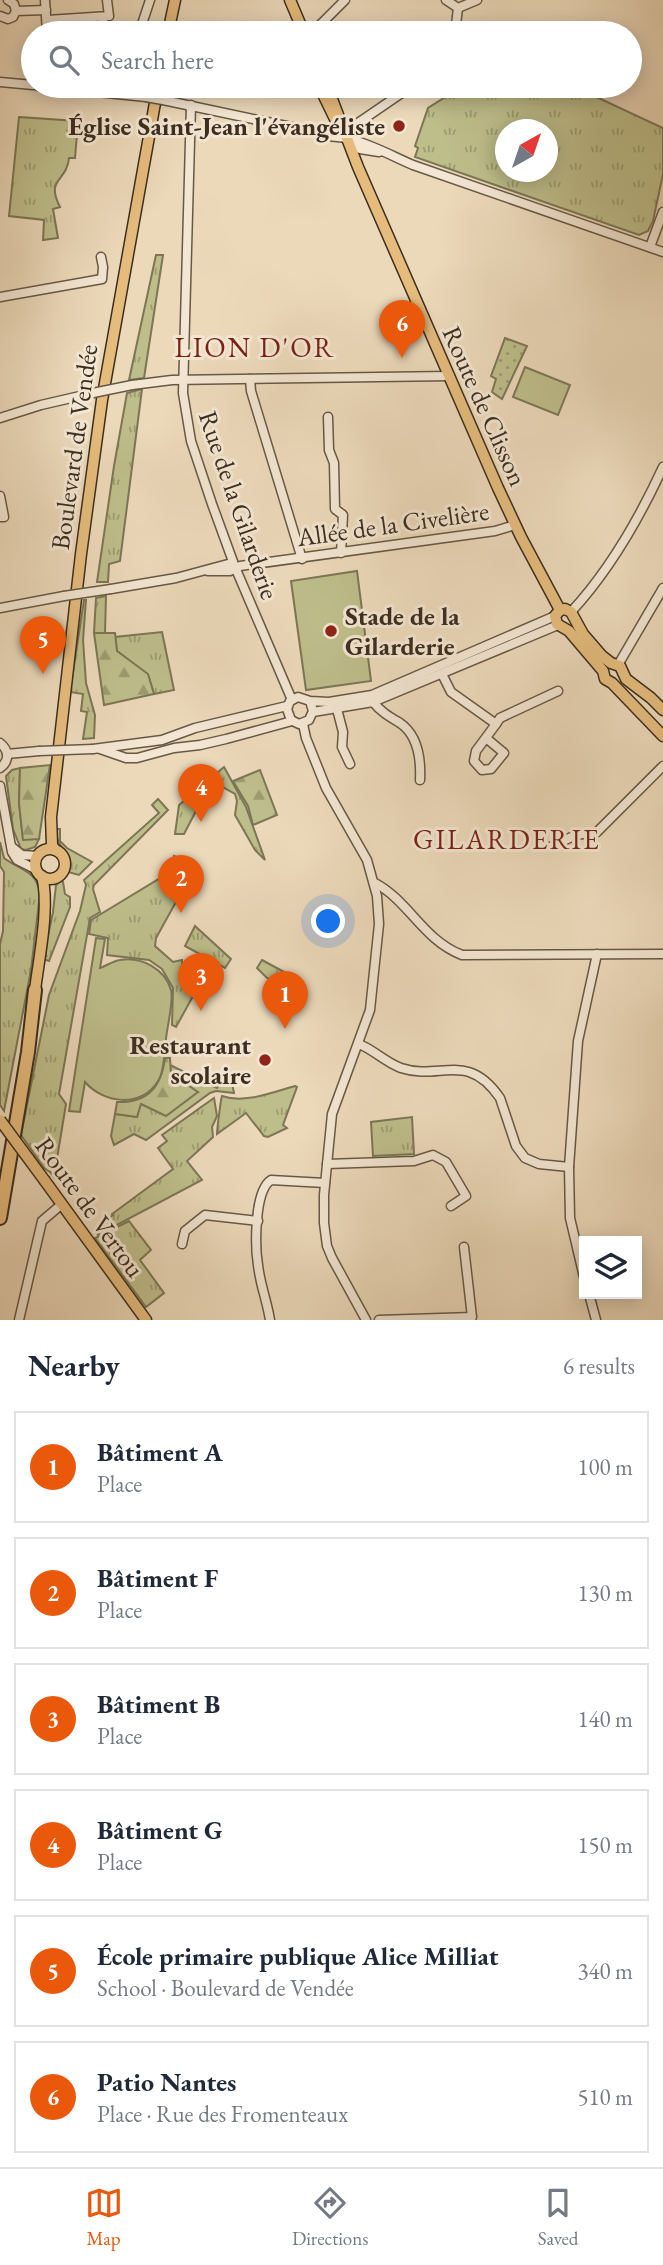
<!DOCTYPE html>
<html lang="en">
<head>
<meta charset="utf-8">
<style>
	:root { --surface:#fff; --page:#f2f2f3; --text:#1f2937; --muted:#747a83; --line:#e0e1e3; --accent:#ea580c }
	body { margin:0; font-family:"EB Garamond",serif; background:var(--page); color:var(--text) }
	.controls { position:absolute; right:21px; bottom:21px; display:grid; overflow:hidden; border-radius:0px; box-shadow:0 4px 18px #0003 }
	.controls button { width:63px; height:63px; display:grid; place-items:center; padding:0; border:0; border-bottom:2px solid var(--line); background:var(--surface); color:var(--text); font:35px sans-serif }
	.compass { position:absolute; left:495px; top:119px; width:63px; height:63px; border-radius:50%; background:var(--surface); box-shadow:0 4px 18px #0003; rotate:40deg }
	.you { position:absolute; left:329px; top:922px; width:24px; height:24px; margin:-18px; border:5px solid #fff; border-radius:50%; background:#1a73e8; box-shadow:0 0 0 10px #1a73e833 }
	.badge { display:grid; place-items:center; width:46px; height:46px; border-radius:50%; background:var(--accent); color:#fff; font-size:23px; font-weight:700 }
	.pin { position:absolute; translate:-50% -58px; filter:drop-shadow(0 2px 4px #0008) }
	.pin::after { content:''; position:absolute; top:37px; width:24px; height:21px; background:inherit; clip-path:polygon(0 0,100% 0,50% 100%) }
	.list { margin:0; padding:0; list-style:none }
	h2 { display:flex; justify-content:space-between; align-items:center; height:91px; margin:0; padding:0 28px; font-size:30px }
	h2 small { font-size:23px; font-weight:400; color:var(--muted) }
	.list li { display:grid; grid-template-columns:46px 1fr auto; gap:21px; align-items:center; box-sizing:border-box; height:112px; margin:0 14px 14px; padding:0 14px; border:2px solid var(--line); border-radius:0px }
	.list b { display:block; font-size:26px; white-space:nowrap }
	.list p { margin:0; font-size:23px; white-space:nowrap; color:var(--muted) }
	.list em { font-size:23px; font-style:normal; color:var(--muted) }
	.icon { flex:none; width:38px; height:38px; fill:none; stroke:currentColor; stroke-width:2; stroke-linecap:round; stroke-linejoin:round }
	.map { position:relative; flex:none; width:663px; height:1320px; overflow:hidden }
	.search { position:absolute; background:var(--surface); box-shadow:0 4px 18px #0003; left:21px; right:21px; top:21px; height:77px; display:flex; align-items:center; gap:18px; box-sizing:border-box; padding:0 24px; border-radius:38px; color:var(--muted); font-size:26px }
	.sheet { height:847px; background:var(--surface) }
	nav { display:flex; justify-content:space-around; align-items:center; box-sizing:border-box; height:98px; border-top:2px solid var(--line); background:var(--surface); font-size:19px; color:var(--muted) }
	nav a { display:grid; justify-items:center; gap:4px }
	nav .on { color:var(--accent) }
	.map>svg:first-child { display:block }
	.grass { fill:url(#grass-tufts); stroke:#7c7656; stroke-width:2; fill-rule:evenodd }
	.forest { fill:url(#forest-firs); stroke:#7c7656; stroke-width:2 }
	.garden { fill:url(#garden-dots); stroke:#7c7656; stroke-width:2 }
	.pitch { fill:#bebe8b; stroke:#7c7656; stroke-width:2 }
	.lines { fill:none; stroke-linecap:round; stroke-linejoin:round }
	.minor-casing { stroke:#675946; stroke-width:11 }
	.major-casing { stroke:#3b2e20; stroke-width:13 }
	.highway-casing { stroke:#3b2e20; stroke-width:16 }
	.minor { stroke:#f3e6d2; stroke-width:8 }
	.major { stroke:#e6bc7d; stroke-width:10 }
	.highway { stroke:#e6bc7d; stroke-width:12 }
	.minor-bridge-casing { stroke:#675946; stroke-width:11; stroke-linecap:butt }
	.major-bridge-casing { stroke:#3b2e20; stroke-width:13; stroke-linecap:butt }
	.minor-bridge { stroke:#f3e6d2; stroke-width:8 }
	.major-bridge { stroke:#e6bc7d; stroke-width:10 }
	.poi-dot { fill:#8f2418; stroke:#f3e6d2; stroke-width:2.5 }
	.labels { text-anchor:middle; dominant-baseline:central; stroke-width:6; stroke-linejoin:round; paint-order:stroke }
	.poi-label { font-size:26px; font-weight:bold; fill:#3b2e20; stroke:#f3e6d2; text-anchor:end }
	.street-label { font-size:26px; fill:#3b2e20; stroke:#f3e6d2 }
	.neighbourhood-label { font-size:28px; letter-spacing:2px; fill:#7a1f14; stroke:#f3e6d2 }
</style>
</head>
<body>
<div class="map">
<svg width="663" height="1320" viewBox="0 0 663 1320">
	<defs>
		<pattern id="grass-tufts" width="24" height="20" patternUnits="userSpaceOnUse" patternTransform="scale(1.75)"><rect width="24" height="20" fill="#bebe8b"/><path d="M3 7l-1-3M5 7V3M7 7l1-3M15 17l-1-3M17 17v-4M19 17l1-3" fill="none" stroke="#9c9b71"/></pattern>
		<pattern id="forest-firs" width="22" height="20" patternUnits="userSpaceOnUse" patternTransform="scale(1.75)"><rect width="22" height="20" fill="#bebe8b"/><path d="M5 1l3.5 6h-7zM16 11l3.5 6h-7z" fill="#9c9b71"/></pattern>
		<pattern id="garden-dots" width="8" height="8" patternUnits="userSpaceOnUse" patternTransform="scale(1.75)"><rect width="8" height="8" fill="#bebe8b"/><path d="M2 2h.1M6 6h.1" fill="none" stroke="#9c9b71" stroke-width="1.8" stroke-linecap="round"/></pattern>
	</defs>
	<rect width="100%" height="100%" fill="#ecd9ba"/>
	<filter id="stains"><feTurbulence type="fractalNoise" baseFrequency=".00286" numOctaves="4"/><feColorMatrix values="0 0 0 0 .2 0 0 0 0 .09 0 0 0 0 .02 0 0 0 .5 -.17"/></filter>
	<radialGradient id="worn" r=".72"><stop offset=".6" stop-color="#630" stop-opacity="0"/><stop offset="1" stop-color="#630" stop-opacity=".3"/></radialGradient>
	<g class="grass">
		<path d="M463,86H573L663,128V174L653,221L648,231L639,235L415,157L418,148L415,146L428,108ZM505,130H548V172H505Z"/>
		<path d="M19,117L77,121L76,125H84L82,134H77L75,158H69C67,182 45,178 60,207L53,209L58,238L43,240L44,220L9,216Z"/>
		<polygon points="156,255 163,255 144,378 129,380"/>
		<polygon points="142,389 120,561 109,564 108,582 97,582 114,466 127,393"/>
		<polygon points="106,596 105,633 94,633 96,598"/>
		<polygon points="84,600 86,600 83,640 86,683 95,715 94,738 83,739 87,712 81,711 83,694 70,692"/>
		<polygon points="162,632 174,690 154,694 148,675 117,651 115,637"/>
		<polygon points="224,767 246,807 265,860 255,850 235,815 237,801 235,794 217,784 212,791 207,790 184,834 175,834 179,805"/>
		<polygon points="20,768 19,803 23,839 39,839 35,847 26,850 21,849 13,829 6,776 12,770"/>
		<polygon points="158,799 168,810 94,885 93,889 100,912 90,918 59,1094 66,1104 54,1177 50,1172 44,1168 21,1135 49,995 80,911 86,885 84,880 159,813 152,805"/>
		<path d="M55,829H60V841L67,848L92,862L79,875L68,872C69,852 57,847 55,829Z"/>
		<path d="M0,842L4,858C21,871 35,869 40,893L31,970L4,1111L0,1105V944L3,931L4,872L0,866Z"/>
		<polygon points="174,856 192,864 187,882 156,938 155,946 173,962 182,960 183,979 203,978 176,1027 172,1025 173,988 162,969 149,960 107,955 108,938 89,934 91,920 170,872"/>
		<polygon points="61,880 63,882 65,894 70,897 70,907 49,961 43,959 53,912 56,885"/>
		<polygon points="195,926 231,959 225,968 185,946"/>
		<polygon points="262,960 288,974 285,983 282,985 267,978 257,968"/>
		<polygon points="170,1065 217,1088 229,1068 234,1093 216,1091 210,1093 146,1140 134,1134 114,1145 111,1136 115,1114 137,1117 140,1103 197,1092 171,1074"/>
		<path d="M295,1086L297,1087L283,1125L287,1128L268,1137L264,1136L246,1113L217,1134C217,1129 221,1098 222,1096C245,1104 273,1092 295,1086Z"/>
		<polygon points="214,1098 217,1116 212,1127 213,1137 187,1161 202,1180 98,1235 95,1229 113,1215 112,1214 173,1169 158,1148 167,1141 162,1135"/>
		<polygon points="412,1117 414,1154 373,1156 371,1122"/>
		<polygon points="129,1221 151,1250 140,1260 164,1293 146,1307 95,1238"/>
	</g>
	<g class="forest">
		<polygon points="94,633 115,633 117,651 148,674 154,694 104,705"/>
		<polygon points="50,765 39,839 23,840 19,803 20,768"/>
		<polygon points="260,770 277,815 253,825 248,806 233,781"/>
		<path d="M165,1058H170L171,1074L198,1092L166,1116L141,1104L137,1117L115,1114L117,1102C148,1103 161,1087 165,1058Z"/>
	</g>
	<polygon class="garden" points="505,338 527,346 502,399 492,392 496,379 491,376"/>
	<g class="pitch">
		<polygon points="525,367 570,385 558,415 513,397"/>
		<polygon points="357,571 371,681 306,690 291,581"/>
		<path d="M96,938L105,939L100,968C106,966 113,961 120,960C141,956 165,969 171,990C174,1000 167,1027 166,1039C164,1051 165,1071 158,1081C141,1108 104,1104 85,1082L80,1112L69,1111Z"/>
	</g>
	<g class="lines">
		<defs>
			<g id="minor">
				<polyline points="8,0 14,4 16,11"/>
				<polyline points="45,0 47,33"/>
				<polyline points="446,0 458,8"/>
				<polyline points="458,8 477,0"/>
				<polyline points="0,16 8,19 13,17 16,11 46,10"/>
				<polyline points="47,20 109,16 107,0"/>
				<polyline points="103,33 103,17"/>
				<polyline points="139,33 150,0"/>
				<polyline points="312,33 345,0"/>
				<polyline points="455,33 458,8"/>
				<polyline points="0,82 33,85"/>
				<polyline points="38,86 146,97"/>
				<path d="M163,100L315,132C329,139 336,135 349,139C371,144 392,156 413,165L663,252"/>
				<polyline points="191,105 183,393 191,441 212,504 235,567 292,700"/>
				<polyline points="315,132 334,130 360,149 379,152"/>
				<polyline points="345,137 355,125 412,86"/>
				<polyline points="650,247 663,212"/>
				<polyline points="0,297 102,279 103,267 101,257"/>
				<polyline points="250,379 251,391 302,559"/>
				<polyline points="132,385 172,380 450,376"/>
				<polyline points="328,417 329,450 334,463 335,509 343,515 341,553"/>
				<polyline points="0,418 41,405 93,393"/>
				<polyline points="0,496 4,517 0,517"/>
				<polyline points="208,571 230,571 240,566 495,531 515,525"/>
				<polyline points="111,589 176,578 228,564 235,567"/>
				<polyline points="0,608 64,596"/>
				<path d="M571,612C610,570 639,519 663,467"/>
				<polyline points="618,665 663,588"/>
				<polyline points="442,674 451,692 496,724 476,751 474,761 482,770 491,769 504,753 486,738"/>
				<polyline points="310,701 313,711 309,720 299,724 291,720 287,709 290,701 298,697 310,701 329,702 372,695 555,616"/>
				<path d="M373,702C381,712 390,717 400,723C419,736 421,760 420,780"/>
				<polyline points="337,709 343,732 342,747 350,764"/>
				<polyline points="313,712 373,702 558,625"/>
				<polyline points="303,724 306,738 326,788 367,860 377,896 379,924 370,1010 332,1114 324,1195 324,1223 327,1246 332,1258 366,1320"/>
				<polyline points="496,724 500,718 558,691"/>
				<path d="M0,743C9,750 10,761 0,768"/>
				<polyline points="93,749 162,740 195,728 287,706"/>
				<polyline points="100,749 126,758 137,758 174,748 200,745 226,739 292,721"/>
				<polyline points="7,754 39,751"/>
				<polyline points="0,786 12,852 17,860 37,870"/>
				<polyline points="552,846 576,835 597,832 663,766"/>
				<polyline points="12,847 22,855 38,856"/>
				<path d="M375,883C409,901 423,940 462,955L663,954"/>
				<path d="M359,1044C374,1050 385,1062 401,1068C440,1081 467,1050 500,1098L516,1146L525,1158L539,1164L569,1167"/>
				<polyline points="327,1164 414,1161 433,1155 446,1162 466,1196 451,1206"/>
				<polyline points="182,1244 185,1231 205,1215 258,1221"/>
				<polyline points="584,1277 570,1218 569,1167 578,1041 597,954"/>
				<polyline points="589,1294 596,1320"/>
				<polyline points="19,1320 42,1221 62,1204"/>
				<path d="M270,1320C267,1301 260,1284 258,1265C255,1247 254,1191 271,1180L325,1183"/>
				<polyline points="379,1320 472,1317 464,1247"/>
			</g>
			<g id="major">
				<polyline points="290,0 304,33"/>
				<polyline points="168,33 175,0"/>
				<polyline points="319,86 337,123"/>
				<polyline points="327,86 358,167 498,488 521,537 560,610"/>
				<polyline points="560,610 555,616 557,624 569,631 603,671 605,679 612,683 663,736"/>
				<polyline points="560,610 565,609 571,612 583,634 602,656 611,663 620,666 626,679 651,698 663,710"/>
				<circle cx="50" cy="864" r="15"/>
				<polyline points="55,850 52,845 51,817 81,554 102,400 158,86"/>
				<path d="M35,990C39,958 50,906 42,876"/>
				<polyline points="45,1181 146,1320"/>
			</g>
			<polyline id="highway" points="0,1218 28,1052 35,990"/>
		</defs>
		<use href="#minor" class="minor-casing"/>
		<use href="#major" class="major-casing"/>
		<use href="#highway" class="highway-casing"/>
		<use href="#minor" class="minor"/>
		<use href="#major" class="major"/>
		<use href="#highway" class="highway"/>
		<defs>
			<g id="minor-bridge">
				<polyline points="146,97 163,100"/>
				<polyline points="93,393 132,385"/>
				<polyline points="64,596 111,589"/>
				<polyline points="39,751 93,749"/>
			</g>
			<polyline id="major-bridge" points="0,1120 45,1181"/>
		</defs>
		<use href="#minor-bridge" class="minor-bridge-casing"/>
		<use href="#major-bridge" class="major-bridge-casing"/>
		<use href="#minor-bridge" class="minor-bridge"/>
		<use href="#major-bridge" class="major-bridge"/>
	</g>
	<g class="poi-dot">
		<circle cx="399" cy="126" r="7"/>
		<circle cx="331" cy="631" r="7"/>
		<circle cx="265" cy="1060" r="7"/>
	</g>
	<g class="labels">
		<g class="poi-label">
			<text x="385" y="126">Église Saint-Jean l'évangéliste</text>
			<text x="345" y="616" text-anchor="start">Stade de la<tspan x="345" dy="30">Gilarderie</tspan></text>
			<text x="251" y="1045">Restaurant<tspan x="251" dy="30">scolaire</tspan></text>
		</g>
		<g class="street-label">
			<text transform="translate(485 406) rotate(66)">Route de Clisson</text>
			<text transform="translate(74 447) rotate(-82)">Boulevard de Vendée</text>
			<text transform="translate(239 505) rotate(71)">Rue de la Gilarderie</text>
			<text transform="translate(393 524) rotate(-8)">Allée de la Civelière</text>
			<text transform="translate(90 1207) rotate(54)">Route de Vertou</text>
		</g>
		<g class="neighbourhood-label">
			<text x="255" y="347">LION D'OR</text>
			<text x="507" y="839">GILARDERIE</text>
		</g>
	</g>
	<rect width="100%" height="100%" filter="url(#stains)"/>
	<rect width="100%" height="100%" fill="url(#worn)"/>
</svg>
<div class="controls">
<button><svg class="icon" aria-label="layers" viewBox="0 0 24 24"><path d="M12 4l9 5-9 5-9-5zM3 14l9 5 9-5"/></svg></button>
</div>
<svg class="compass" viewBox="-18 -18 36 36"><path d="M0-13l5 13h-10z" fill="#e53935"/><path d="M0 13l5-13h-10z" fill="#747a83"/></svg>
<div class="you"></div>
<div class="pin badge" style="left:285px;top:1029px">1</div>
<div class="pin badge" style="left:181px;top:913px">2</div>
<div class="pin badge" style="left:201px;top:1011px">3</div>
<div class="pin badge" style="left:201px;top:822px">4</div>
<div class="pin badge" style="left:43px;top:674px">5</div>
<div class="pin badge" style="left:402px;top:358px">6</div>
<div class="search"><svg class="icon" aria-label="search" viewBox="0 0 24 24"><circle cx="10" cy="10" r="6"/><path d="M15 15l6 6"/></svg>Search here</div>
</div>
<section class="sheet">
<h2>Nearby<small>6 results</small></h2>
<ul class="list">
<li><span class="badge">1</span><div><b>Bâtiment A</b><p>Place</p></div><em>100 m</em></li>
<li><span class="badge">2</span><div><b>Bâtiment F</b><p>Place</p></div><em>130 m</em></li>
<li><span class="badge">3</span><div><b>Bâtiment B</b><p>Place</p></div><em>140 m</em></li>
<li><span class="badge">4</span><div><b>Bâtiment G</b><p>Place</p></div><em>150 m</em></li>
<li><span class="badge">5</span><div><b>École primaire publique Alice Milliat</b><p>School · Boulevard de Vendée</p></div><em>340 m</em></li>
<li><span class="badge">6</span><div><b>Patio Nantes</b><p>Place · Rue des Fromenteaux</p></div><em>510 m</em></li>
</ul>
</section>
<nav>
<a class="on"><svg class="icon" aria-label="map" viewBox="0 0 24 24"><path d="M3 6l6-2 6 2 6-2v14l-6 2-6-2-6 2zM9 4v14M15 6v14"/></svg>Map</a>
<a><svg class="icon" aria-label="directions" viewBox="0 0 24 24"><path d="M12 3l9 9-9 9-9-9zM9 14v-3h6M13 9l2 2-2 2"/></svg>Directions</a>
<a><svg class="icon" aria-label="saved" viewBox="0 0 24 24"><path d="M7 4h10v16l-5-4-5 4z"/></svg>Saved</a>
</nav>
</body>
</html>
